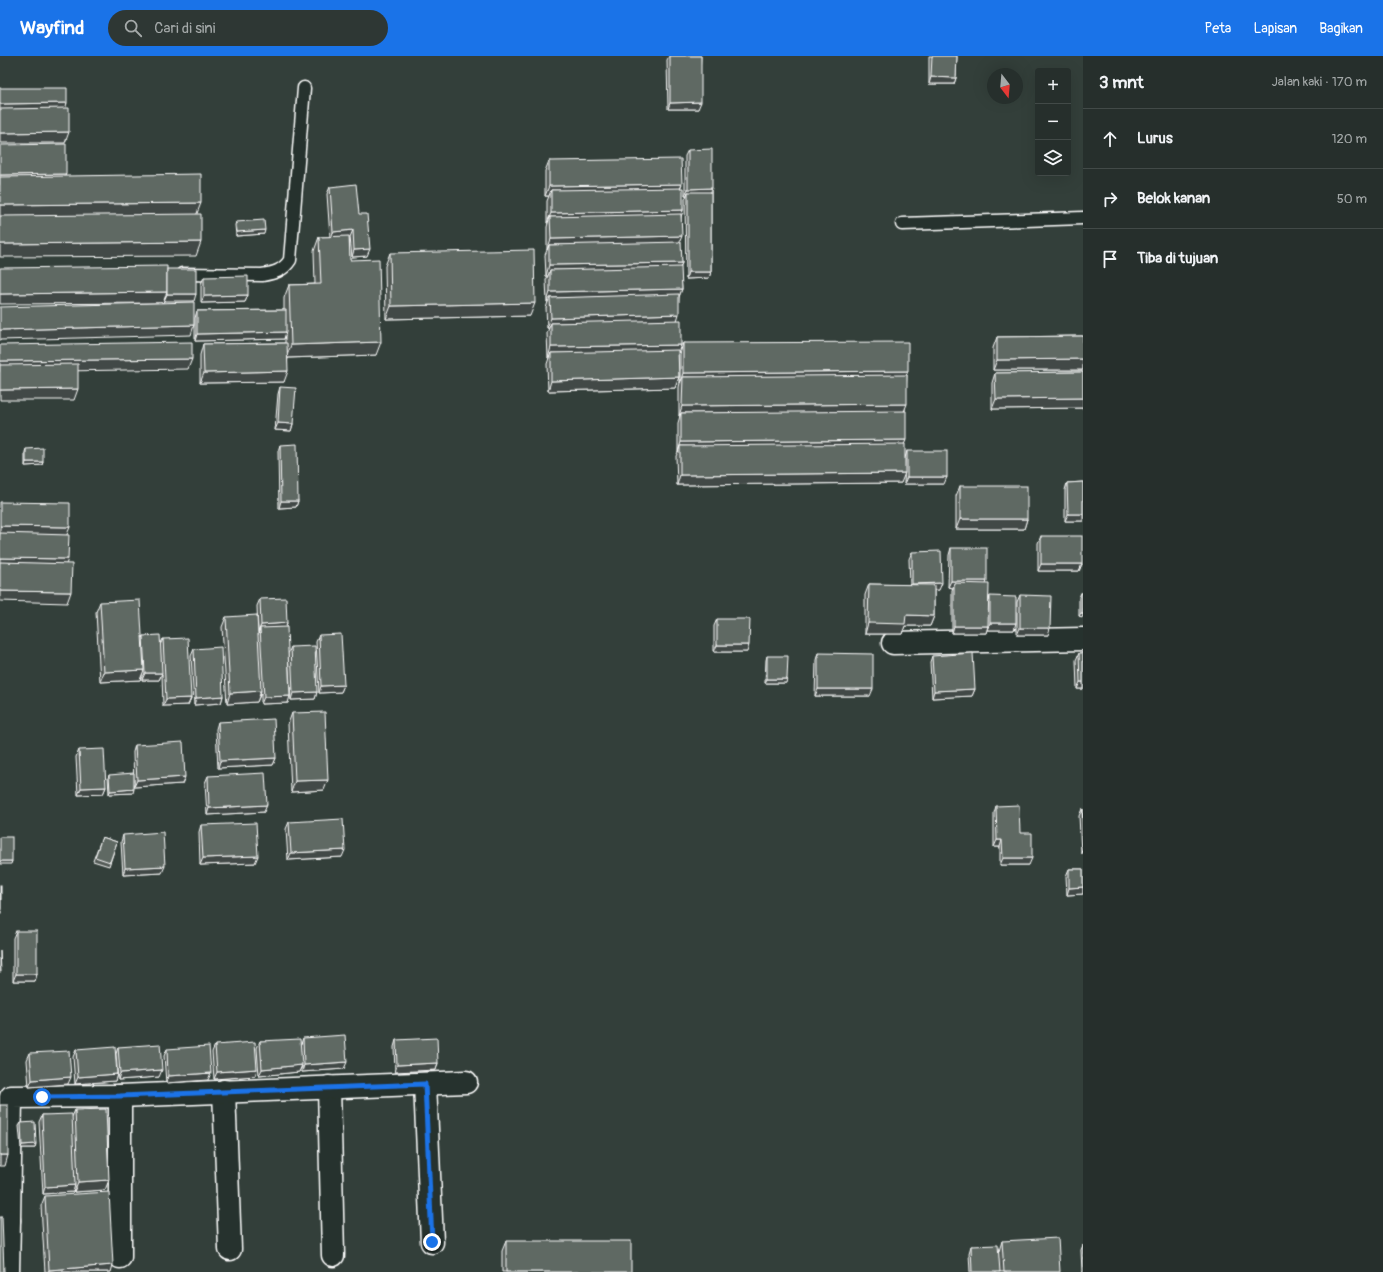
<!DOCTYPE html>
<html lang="id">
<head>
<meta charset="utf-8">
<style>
	:root { --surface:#262f2c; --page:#2e3734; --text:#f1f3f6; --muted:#a4a9a9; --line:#424a48; --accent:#1a73e8 }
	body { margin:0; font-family:Pangolin,sans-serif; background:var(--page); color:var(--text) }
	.controls { position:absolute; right:12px; top:12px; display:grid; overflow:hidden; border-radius:4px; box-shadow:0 4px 16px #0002 }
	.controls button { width:36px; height:36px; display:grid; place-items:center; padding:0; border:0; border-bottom:1px solid var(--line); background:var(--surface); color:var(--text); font:20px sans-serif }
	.compass { position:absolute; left:987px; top:12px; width:36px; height:36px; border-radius:50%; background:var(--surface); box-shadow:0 4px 16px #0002; rotate:164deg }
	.stop { position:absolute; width:12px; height:12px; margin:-9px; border:3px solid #1a73e8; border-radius:50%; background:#fff }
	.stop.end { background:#1a73e8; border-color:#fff; box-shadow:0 1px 4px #0008 }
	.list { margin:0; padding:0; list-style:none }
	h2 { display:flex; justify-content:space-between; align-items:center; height:52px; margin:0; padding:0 16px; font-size:17px }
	h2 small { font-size:13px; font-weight:400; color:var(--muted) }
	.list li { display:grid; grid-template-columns:26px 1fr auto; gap:12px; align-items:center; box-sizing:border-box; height:60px; padding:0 16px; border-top:1px solid var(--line) }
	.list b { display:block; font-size:15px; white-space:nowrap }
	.list em { font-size:13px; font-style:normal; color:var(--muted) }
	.icon { flex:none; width:22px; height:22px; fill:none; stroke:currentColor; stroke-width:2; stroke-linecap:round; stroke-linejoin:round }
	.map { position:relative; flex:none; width:1083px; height:1216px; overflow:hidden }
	header { display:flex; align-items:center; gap:24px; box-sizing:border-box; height:56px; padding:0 20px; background:var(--accent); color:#fff }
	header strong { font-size:19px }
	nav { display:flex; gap:22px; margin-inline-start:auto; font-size:14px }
	.search { width:280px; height:36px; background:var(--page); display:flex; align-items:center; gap:10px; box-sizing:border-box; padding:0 14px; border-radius:22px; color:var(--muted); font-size:15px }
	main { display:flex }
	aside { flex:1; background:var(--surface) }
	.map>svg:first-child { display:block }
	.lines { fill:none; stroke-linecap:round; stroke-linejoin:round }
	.service-casing { stroke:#fff; stroke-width:15 }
	.minor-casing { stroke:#fff; stroke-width:25 }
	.service { stroke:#26332d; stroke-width:12 }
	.minor { stroke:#26332d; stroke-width:22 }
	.wall { fill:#525a56; stroke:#fff }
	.shaded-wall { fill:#424a46; stroke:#fff }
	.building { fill:#5f6964; stroke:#fff }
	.route { stroke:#1a73e8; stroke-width:5 }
</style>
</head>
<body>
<header>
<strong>Wayfind</strong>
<div class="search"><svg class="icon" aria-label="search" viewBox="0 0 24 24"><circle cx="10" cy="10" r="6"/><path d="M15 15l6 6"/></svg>Cari di sini</div>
<nav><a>Peta</a><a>Lapisan</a><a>Bagikan</a></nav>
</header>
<main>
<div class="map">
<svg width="1083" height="1216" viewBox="0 0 1083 1216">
	<rect width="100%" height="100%" fill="#333f3a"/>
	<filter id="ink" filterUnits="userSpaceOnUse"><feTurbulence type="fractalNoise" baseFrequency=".025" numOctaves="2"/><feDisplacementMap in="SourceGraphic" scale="8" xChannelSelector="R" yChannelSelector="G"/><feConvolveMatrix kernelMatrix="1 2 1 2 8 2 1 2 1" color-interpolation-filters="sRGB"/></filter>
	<g filter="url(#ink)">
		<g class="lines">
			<defs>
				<g id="service">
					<polyline points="902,168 1083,162"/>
					<path d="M182,218L262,219C274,217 283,215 290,204L304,32"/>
				</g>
				<g id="minor">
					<polyline points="893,587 1083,583"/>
					<polyline points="425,1028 432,1186"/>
					<polyline points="329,1031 333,1199"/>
					<polyline points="224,1035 230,1193"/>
					<polyline points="120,1040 466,1026"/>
					<polyline points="0,1164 9,1164 11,1041 120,1040 120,1201"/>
					<polyline points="8,1216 9,1164"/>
				</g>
			</defs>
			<use href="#service" class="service-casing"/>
			<use href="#minor" class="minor-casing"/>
			<use href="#service" class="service"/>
			<use href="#minor" class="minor"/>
		</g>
		<g class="wall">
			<polygon points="669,0 701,0 698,53 668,53 667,4"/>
			<polygon points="929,0 957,0 956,22 954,28 929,28"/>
			<polygon points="688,94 711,136 711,216 709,222 686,223 685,143 687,139 685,139 685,100"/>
			<polygon points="549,105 680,132 683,154 681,161 679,186 682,207 680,211 682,233 679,241 677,264 681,289 678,298 679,321 675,332 548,335 547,308 549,302 548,302 547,277 549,272 547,272 546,252 548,246 547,246 546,224 548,220 546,220 545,199 547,194 547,171 548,167 547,167 547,145 549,140 545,140 545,115"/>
			<polygon points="330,131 359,158 367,200 352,201 350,181 349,181 350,204 376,299 288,302 284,326 200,327 200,299 203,288 285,287 285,280 284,283 195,285 195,262 197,255 284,254 284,242 289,229 315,228 314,195 319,181 330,181 327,138"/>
			<polygon points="236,166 264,178 236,180 235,169"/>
			<polygon points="390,197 530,260 386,263 385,210"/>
			<polygon points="204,221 248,239 245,246 201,247 201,228"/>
			<polygon points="1083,280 1083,314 993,314 993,292 997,281"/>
			<polygon points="683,287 907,319 905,355 904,388 901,427 677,429 676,400 678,396 678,367 680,360 679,360 679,331 680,327 680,298"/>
			<polygon points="1083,316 1083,352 992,353 992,327 995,317"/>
			<polygon points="280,331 293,368 291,375 275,374 278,338"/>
			<polygon points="280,389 298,445 296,451 279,452 278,395"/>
			<polygon points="26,393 43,406 42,409 25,410 25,396"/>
			<polygon points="907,395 944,428 904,428 905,402"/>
			<polygon points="1083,426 1083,465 1065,465 1065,434 1067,427"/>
			<polygon points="960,430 1027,463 1024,473 956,473 956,440"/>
			<polygon points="1041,480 1082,508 1079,515 1038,515 1038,487"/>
			<polygon points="951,492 986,528 989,545 990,540 1014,574 987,574 987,573 986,577 952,577 952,534 953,532 948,531 949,499"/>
			<polygon points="912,496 939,534 934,534 934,560 930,570 905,570 902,578 865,578 865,539 869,528 910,529 909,503"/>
			<polygon points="1081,537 1083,537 1083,561 1079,560 1079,541"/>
			<polygon points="1020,539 1048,579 1017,579 1017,546"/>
			<polygon points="260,543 287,567 286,571 288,647 261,648 261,637 257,646 227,648 222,571 226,561 258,579 259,576 258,576 257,550"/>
			<polygon points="100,546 142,582 143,580 160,589 163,583 191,642 188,649 163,650 162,618 159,624 142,624 142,618 140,624 100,626 96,556"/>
			<polygon points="717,563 747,596 714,596 714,570"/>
			<polygon points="319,579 344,629 341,636 319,637 316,586"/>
			<polygon points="291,591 317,636 315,643 291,644 288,598"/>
			<polygon points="194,593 223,640 221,647 194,649 191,600"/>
			<polygon points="818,597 870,640 815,640 816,604"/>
			<polygon points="1079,597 1083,597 1083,633 1077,633 1076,604"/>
			<polygon points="767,600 786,627 765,627 766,604"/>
			<polygon points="932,600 975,633 972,640 932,642 930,606"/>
			<polygon points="292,657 324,734 291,736 288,668"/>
			<polygon points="218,666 276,702 273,709 218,712 216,673"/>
			<polygon points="135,689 182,728 134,731 133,696"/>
			<polygon points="79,694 106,731 103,738 78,739 76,701"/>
			<polygon points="109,719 133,737 109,738 108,722"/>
			<polygon points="208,720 264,756 207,759 205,727"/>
			<polygon points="996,750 1020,777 1029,809 1000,809 1000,791 994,791 994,757"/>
			<polygon points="1082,753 1083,753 1083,797 1081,797 1079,760"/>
			<polygon points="289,766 342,801 288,804 286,773"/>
			<polygon points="201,769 255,807 200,809 199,776"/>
			<polygon points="123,779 162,817 123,819 121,786"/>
			<polygon points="102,781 117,786 109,810 93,805"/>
			<polygon points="1069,813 1083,813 1083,838 1067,839 1066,820"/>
			<polygon points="16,875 37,918 35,925 13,925 13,882"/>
			<polygon points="303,982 344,1013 302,1016 302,1010 299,1016 259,1020 257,992 260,985 301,988"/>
			<polygon points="396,984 438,1007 436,1014 395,1016 394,991"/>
			<polygon points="215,989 255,1020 214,1023 212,996"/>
			<polygon points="118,991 159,1021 118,1024 116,998"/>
			<polygon points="167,993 208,1024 166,1027 164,1000"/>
			<polygon points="76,994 117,1018 115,1025 75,1028 73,1001"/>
			<polygon points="30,997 68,1028 29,1031 27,1004"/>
			<polygon points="75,1054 105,1134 74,1136 74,1133 73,1136 43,1138 39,1066 42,1059 72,1061"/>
			<polygon points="21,1067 35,1092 21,1092 19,1070"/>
			<polygon points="45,1140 111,1216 45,1216 41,1150"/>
			<polygon points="506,1185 631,1216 502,1216 502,1195"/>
			<polygon points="1002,1185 1060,1216 970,1216 969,1197 971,1190 999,1195"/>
			<polygon points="1083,1189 1083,1216 1082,1216 1081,1194"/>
		</g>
		<g class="shaded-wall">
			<polygon points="931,21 956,22 954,28 929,28"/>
			<polygon points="701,46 698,53 668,53 670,47"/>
			<polygon points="67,47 65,54 0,55 0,48"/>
			<polygon points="69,76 65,87 0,87 0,77"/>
			<polygon points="66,118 62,128 0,129 0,119"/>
			<polygon points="682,128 678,138 551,134 549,140 545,140 549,130"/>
			<polygon points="712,132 710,139 688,136 687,139 685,139 688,133"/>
			<polygon points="201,147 196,160 0,163 0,149"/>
			<polygon points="683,154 680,165 550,161 548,167 547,167 551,157"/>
			<polygon points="265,174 264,178 236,180 237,176"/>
			<polygon points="353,174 350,181 331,183 333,176"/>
			<polygon points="682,180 678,190 549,189 547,194 551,183"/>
			<polygon points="201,186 196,200 0,201 0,188"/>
			<polygon points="370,193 367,200 352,201 354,194"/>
			<polygon points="682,207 678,217 550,214 548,220 546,220 549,209"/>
			<polygon points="688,216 711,216 709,222 686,223"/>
			<polygon points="682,233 678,243 550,242 548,246 547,246 550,236"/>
			<polygon points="167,236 163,247 0,248 0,238"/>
			<polygon points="167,238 196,238 194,245 164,245"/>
			<polygon points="248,239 245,246 201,247 204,240"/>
			<polygon points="535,247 530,260 386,263 391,250"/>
			<polygon points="679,258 676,268 551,267 549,272 547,272 551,262"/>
			<polygon points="194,269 191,279 0,284 0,274"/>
			<polygon points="286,276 284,283 195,285 197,278"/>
			<polygon points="381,286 376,299 286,302 291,289"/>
			<polygon points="681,289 677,299 551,297 549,302 548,302 551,291"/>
			<polygon points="192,303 188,313 0,316 0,305"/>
			<polygon points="1083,303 1083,314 993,314 997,304"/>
			<polygon points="288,315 284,326 200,327 204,317"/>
			<polygon points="908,315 904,325 683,321 680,327 683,317"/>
			<polygon points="679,321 675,332 548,335 551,325"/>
			<polygon points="78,333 74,344 0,344 0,334"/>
			<polygon points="1083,342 1083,352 992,353 996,343"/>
			<polygon points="907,348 903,358 681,357 680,360 679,360 682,350"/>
			<polygon points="278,367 293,368 291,375 275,374"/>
			<polygon points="906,384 902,394 680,390 678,396 681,386"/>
			<polygon points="26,406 43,406 42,409 25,410"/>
			<polygon points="905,417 901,427 677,429 680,419"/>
			<polygon points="907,421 947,421 944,428 904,428"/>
			<polygon points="281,445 298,445 296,451 279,452"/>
			<polygon points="1068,458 1083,458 1083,465 1065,465"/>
			<polygon points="960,463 1027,463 1024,473 956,473"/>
			<polygon points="0,470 70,471 66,481 0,480"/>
			<polygon points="0,502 68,503 64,514 0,512"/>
			<polygon points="1041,508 1082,508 1079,515 1038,515"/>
			<polygon points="951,525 987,525 985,532 954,527 953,532 948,531"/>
			<polygon points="942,527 939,534 910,535 912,528"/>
			<polygon points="0,535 71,536 67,547 0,545"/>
			<polygon points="1081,557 1083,557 1083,561 1079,560"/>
			<polygon points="906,559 934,560 930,570 905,570 902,578 865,578 868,567"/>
			<polygon points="287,567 285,574 260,572 259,576 258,576 261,569"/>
			<polygon points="990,567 1016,567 1014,574 987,574"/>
			<polygon points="954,570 988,570 986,577 952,577"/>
			<polygon points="1020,572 1050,572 1048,579 1017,579"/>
			<polygon points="717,589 749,589 747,596 714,596"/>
			<polygon points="144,614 140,624 100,626 104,616"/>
			<polygon points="145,617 162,617 159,624 142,624"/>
			<polygon points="767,623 787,623 786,627 765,627"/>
			<polygon points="1080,626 1083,626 1083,633 1077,633"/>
			<polygon points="344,629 341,636 319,637 321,630"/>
			<polygon points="818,633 873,633 870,640 815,640"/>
			<polygon points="975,633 972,640 932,642 934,635"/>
			<polygon points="261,635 257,646 227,648 230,637"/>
			<polygon points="317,636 315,643 291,644 293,637"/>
			<polygon points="223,640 221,647 194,649 196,642"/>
			<polygon points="290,640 288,647 261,648 264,641"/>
			<polygon points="191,642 188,649 163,650 166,643"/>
			<polygon points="276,702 273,709 218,712 220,705"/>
			<polygon points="185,721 182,728 134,731 137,724"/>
			<polygon points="328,724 324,734 291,736 295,725"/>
			<polygon points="106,731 103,738 78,739 81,732"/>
			<polygon points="134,733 133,737 109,738 110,735"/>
			<polygon points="267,749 264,756 207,759 209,752"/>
			<polygon points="997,784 1002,784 1000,791 994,791"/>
			<polygon points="1083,791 1083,797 1081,797"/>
			<polygon points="345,794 342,801 288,804 291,797"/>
			<polygon points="258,800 255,807 200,809 203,802"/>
			<polygon points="1003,802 1032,802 1029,809 1000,809"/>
			<polygon points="0,805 12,805 11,808 0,808"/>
			<polygon points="165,810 162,817 123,819 125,812"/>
			<polygon points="1083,831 1083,838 1067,839 1069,832"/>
			<polygon points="16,918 37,918 35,925 13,925"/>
			<polygon points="347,1006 344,1013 302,1016 304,1009"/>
			<polygon points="438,1007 436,1014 395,1016 397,1009"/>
			<polygon points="302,1009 299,1016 259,1020 262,1013"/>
			<polygon points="257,1013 255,1020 214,1023 217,1016"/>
			<polygon points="162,1014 159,1021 118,1024 120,1017"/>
			<polygon points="211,1017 208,1024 166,1027 168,1020"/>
			<polygon points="117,1018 115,1025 75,1028 78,1021"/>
			<polygon points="71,1021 68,1028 29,1031 32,1024"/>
			<polygon points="36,1088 35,1092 21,1092 22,1089"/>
			<polygon points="0,1099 8,1099 5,1110 0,1110"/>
			<polygon points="109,1124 105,1134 74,1136 78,1126"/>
			<polygon points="75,1129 73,1136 43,1138 45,1131"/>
			<polygon points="113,1209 111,1216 48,1216 49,1214"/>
		</g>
		<g class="building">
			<polygon points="670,0 701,0 701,46 670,47"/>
			<polygon points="932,0 957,0 956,22 931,21"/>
			<polygon points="0,32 67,32 67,47 0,48"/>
			<polygon points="69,52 69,76 0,77 0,53"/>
			<polygon points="66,88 66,118 0,119 0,89"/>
			<polygon points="712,93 712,132 688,133 688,94"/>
			<polygon points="681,103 682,128 549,130 549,105"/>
			<polygon points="201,118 201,147 0,149 0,121"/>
			<polygon points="356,128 359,158 367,158 370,193 354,194 353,174 333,176 330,131"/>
			<polygon points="683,132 683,154 551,157 551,134"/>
			<rect x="688" y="136" width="23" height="80"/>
			<polygon points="201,158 201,186 0,188 0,160"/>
			<polygon points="681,158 682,180 551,183 550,161"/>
			<polygon points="264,164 265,174 237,176 236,166"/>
			<polygon points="349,180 350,204 379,203 381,286 291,289 289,229 321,228 319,181"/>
			<polygon points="681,186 682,207 549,209 549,189"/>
			<polygon points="534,194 535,247 391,250 390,197"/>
			<polygon points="167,210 167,236 0,238 0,212"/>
			<polygon points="681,211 682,233 550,236 550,214"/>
			<rect x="167" y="213" width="29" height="25"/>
			<polygon points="248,220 248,239 204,240 204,221"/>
			<polygon points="679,238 679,258 551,262 550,242"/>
			<polygon points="194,246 194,269 0,274 0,251"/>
			<polygon points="286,254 286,276 197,278 197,255"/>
			<polygon points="681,264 681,289 551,291 551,267"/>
			<polygon points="1083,280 1083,303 997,304 997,281"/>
			<polygon points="192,286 192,303 0,305 0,289"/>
			<polygon points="908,286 908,315 683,317 683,287"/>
			<polygon points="287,287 288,315 204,317 203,288"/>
			<polygon points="678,294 679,321 551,325 551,297"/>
			<polygon points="78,308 78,333 0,334 0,309"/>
			<polygon points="1083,316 1083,342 996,343 995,317"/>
			<polygon points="907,319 907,348 682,350 683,321"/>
			<polygon points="280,331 296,332 293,368 278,367"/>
			<polygon points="906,355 906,384 681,386 681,357"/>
			<polygon points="297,388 298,445 281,445 280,389"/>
			<polygon points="905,388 905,417 680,419 680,390"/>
			<polygon points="43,392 43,406 26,406 26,393"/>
			<rect x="907" y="395" width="40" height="26"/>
			<polygon points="1083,426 1083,458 1068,458 1067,427"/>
			<rect x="960" y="430" width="67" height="33"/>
			<polygon points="0,446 70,447 70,471 0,470"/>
			<polygon points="0,477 69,479 68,503 0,502"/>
			<rect x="1041" y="480" width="41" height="28"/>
			<rect x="951" y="492" width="36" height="33"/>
			<polygon points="941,495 942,527 912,528 912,496"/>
			<polygon points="0,506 72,508 71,536 0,535"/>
			<polygon points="954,527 989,528 988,570 954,570"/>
			<polygon points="869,528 934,529 934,560 906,559 905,568 868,567"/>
			<rect x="1081" y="537" width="2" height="20"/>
			<polygon points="1020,539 1051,540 1050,572 1020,572"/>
			<polygon points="990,540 1016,541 1016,567 990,567"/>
			<polygon points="286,542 287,567 261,569 260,543"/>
			<polygon points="140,544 144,614 104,616 100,546"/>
			<polygon points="257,559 261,635 230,637 226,561"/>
			<polygon points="717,563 750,563 749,589 717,589"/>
			<polygon points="287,571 290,640 264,641 260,572"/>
			<polygon points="341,578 344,629 321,630 319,579"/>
			<polygon points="160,579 162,617 145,617 143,580"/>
			<polygon points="188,582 191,642 166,643 163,583"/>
			<polygon points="315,590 317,636 293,637 291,591"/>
			<polygon points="221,591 223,640 196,642 194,593"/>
			<polygon points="818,597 873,598 873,633 818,633"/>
			<polygon points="973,597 975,633 934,635 932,600"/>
			<polygon points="1079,597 1083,597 1083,626 1080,626"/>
			<polygon points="767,600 788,600 787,623 767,623"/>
			<polygon points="325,656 328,724 295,725 292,657"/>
			<polygon points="274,663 276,702 220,705 218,666"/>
			<polygon points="183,686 185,721 137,724 135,689"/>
			<polygon points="104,693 106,731 81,732 79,694"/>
			<polygon points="134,717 134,733 110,735 109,719"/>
			<polygon points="265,717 267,749 209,752 208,720"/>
			<polygon points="1019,749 1020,777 1032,777 1032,802 1003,802 1002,784 997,784 996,750"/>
			<polygon points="1082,753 1083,753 1083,780"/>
			<polygon points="343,763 345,794 291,797 289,766"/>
			<polygon points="256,767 258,800 203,802 201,769"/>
			<polygon points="163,776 165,810 125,812 123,779"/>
			<rect x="0" y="781" width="12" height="24"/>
			<polygon points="102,781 117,786 110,806 95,801"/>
			<polygon points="1069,813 1083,813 1083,831 1069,832"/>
			<rect x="0" y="829" width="1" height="28"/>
			<rect x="16" y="875" width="21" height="43"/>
			<polygon points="0,894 1,916 0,916"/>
			<polygon points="345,979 347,1006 304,1009 303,982"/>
			<polygon points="437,982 438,1007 397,1009 396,984"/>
			<polygon points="300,983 302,1009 262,1013 260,985"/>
			<polygon points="255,986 257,1013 217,1016 215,989"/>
			<polygon points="160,988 162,1014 120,1017 118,991"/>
			<polygon points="209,990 211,1017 168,1020 167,993"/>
			<polygon points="115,991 117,1018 78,1021 76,994"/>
			<polygon points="69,995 71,1021 32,1024 30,997"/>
			<rect x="0" y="1049" width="8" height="50"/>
			<polygon points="106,1053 109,1124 78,1126 75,1054"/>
			<polygon points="72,1058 75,1129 45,1131 42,1059"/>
			<polygon points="35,1066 36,1088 22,1089 21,1067"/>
			<polygon points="109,1136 113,1209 49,1214 45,1140"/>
			<polygon points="0,1161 2,1161 4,1216 0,1216"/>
			<polygon points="1058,1182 1060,1216 1004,1216 1002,1185"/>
			<rect x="506" y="1185" width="125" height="31"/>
			<polygon points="998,1189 1000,1216 972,1216 971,1190"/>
		</g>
	</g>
	<g class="lines" filter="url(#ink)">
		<polyline class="route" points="42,1041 120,1040 425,1028 432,1186"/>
	</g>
</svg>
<div class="controls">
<button>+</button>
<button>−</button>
<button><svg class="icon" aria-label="layers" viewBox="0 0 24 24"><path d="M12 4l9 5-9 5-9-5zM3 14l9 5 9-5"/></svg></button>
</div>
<svg class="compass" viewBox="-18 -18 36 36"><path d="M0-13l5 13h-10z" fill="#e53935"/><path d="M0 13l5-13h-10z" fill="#a4a9a9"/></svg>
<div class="stop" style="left:42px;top:1041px"></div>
<div class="stop end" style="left:432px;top:1186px"></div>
</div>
<aside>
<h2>3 mnt<small>Jalan kaki · 170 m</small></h2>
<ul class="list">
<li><svg class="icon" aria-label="ahead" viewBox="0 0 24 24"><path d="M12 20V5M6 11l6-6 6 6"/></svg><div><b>Lurus</b></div><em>120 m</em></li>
<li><svg class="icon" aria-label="right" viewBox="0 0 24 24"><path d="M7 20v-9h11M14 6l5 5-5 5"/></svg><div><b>Belok kanan</b></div><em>50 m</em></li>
<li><svg class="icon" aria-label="arrive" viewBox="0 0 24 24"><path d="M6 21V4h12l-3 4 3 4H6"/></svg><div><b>Tiba di tujuan</b></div></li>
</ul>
</aside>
</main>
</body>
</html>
